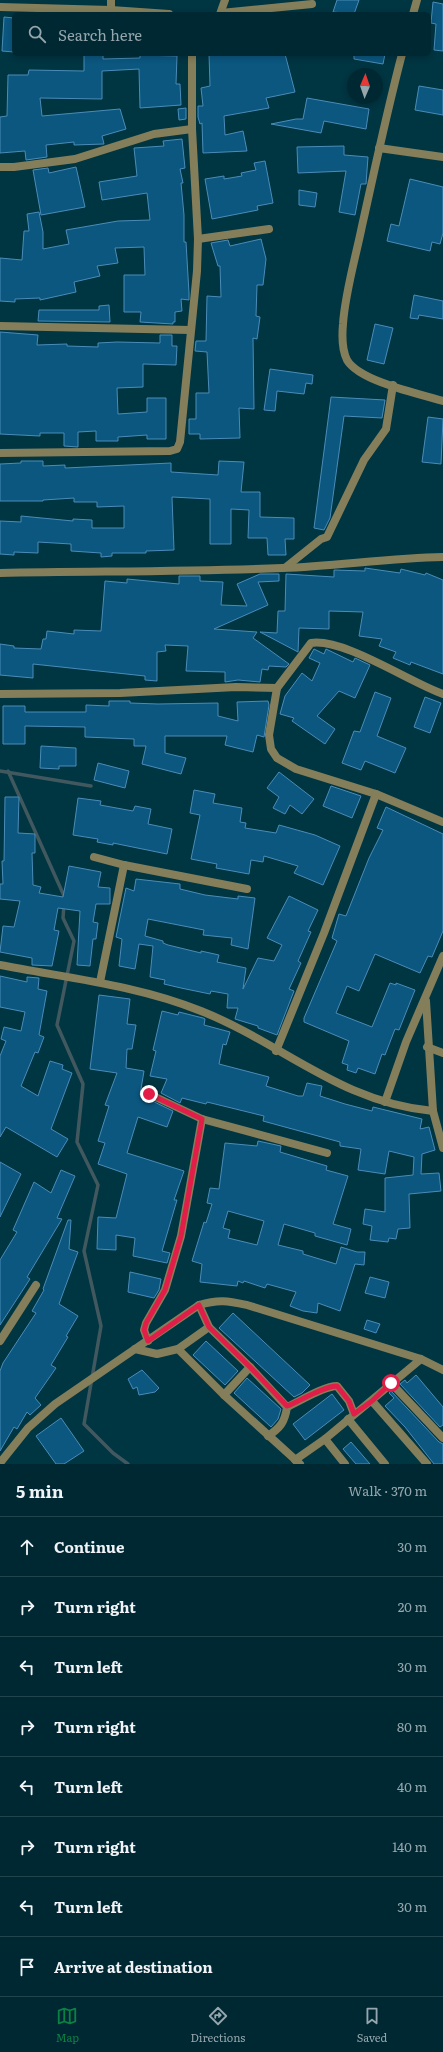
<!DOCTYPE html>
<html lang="en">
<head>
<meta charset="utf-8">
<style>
	:root { --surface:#002832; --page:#0a303a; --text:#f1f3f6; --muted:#95a6ac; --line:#22444d; --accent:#0b8043 }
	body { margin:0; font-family:Literata,serif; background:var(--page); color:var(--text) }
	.compass { position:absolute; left:347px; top:68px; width:36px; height:36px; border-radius:50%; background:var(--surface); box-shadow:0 2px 6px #0003; rotate:2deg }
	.stop { position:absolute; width:12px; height:12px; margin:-9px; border:3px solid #e11d48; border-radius:50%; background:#fff }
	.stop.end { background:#e11d48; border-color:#fff; box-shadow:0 1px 4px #0008 }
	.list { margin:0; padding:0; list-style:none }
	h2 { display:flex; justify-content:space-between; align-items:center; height:52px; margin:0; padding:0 16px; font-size:17px }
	h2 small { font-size:13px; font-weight:400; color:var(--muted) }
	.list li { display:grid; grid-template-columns:26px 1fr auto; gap:12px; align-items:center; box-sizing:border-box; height:60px; padding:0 16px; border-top:1px solid var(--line) }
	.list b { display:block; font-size:15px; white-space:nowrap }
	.list em { font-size:13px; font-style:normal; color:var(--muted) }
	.icon { flex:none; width:22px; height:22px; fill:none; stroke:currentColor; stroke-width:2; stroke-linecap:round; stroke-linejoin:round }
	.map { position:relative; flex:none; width:443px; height:1464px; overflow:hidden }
	.search { position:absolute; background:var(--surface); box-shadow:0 2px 6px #0003; left:12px; right:12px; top:12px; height:44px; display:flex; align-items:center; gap:10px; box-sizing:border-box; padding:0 14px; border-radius:6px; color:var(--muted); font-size:15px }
	.sheet { height:532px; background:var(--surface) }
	nav { display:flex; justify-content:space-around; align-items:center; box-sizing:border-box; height:56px; border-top:1px solid var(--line); background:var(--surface); font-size:11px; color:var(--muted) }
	nav a { display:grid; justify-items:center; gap:2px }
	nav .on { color:var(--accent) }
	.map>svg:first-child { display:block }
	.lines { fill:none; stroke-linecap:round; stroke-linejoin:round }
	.stream { stroke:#41585f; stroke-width:3.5 }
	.building { fill:#0b5780; stroke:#4a8cb8; fill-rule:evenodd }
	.street { stroke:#847e5a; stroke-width:8 }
	.route { stroke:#e11d48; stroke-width:5 }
</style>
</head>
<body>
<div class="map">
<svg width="443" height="1464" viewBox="0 0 443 1464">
	<rect width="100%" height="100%" fill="#003542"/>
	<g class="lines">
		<g class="stream">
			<polyline points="0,771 91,786"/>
			<polyline points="8,771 65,898"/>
			<polyline points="64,904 63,918 74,941 57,1025 83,1084 77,1142 98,1185 84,1251 101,1326 84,1424 113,1453 128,1464"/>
		</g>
	</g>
	<g class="building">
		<polygon points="337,0 359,0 354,14 333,12"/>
		<polygon points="433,2 443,4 443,51 434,50 436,24 431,23"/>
		<polygon points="4,17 14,18 14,52 2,51"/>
		<polygon points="84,54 103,54 103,59 140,58 140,55 177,56 176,84 180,84 181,105 140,108 139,69 102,71 102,99 40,98 42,116 120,109 126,129 102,136 104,144 74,145 74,142 46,145 47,157 26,160 25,151 0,153 0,117 7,116 8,75 28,75 29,70 84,71"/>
		<polygon points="209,54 285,54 295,92 266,98 269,108 224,116 225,135 243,131 247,151 203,153 202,123 200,124 198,117 198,106 203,106 201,88 210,86"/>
		<polygon points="354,54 385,54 383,64 354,59"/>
		<polygon points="419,86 443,90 443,115 415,110"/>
		<polygon points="307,98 369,109 366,129 324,121 321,133 271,124 296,119 303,119"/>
		<polygon points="186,108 186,119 179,120 178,109"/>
		<polygon points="182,139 185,168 180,169 183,183 181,183 184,215 184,242 186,242 189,293 189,300 181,299 182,311 175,312 175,322 173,322 173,324 140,322 141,312 124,312 124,275 145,275 144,247 115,248 118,263 97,266 100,276 74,282 76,292 40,300 40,298 15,299 15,302 0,301 0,258 22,260 24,231 29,231 27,214 39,212 43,232 43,249 69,244 66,230 118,221 150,220 147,193 102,200 99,182 137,176 134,148 164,146 163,141"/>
		<polygon points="344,146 344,155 368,157 366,184 361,184 355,215 339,212 346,171 298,173 297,147"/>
		<polygon points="265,161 273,203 257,206 258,210 212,219 205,179 224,176 224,179 242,176 241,173 256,170 254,163"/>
		<polygon points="76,167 85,207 41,215 33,170 48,168 49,173"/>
		<polygon points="410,179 443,187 443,233 440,244 432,242 430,251 387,241 391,224 399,226"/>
		<polygon points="299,190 317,193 315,207 299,205"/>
		<polygon points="261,239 266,259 263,285 257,285 256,316 260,317 257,339 253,338 254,409 239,408 240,438 200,439 200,434 189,434 189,419 196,419 196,393 209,393 207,352 195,351 196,341 206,341 207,296 221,297 220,266 218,266 211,243 228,240 230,246"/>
		<polygon points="414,295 443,301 443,319 419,315 418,319 410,318"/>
		<polygon points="109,305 110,322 38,321 39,310 99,310 99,306"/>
		<polygon points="375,324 393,328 384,364 367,360"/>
		<polygon points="0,332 38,335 37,345 67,344 67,346 98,347 98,343 117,342 160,343 160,335 172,335 172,346 177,346 176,365 143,364 143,387 117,388 118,414 147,412 147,398 166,398 166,439 147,439 147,435 118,437 118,441 96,441 96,431 78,432 78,447 64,446 64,433 40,433 40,436 0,434"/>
		<polygon points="270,369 313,375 312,384 306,383 304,394 277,391 275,411 264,410"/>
		<polygon points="331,397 385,400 382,418 344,416 330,518 324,530 314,528"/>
		<polygon points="428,417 443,419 441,464 422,462"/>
		<polygon points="21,461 43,461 43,466 65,465 65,468 171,463 171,472 218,475 219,461 244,462 241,492 260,492 260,517 294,518 294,539 285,539 286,555 268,555 267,538 248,538 249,510 231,509 231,544 210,544 210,499 172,497 174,550 146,551 146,553 112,553 112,556 101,557 101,553 71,551 71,544 38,542 38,553 14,552 14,555 0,554 0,521 21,522 21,516 73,521 73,519 92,520 92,528 124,528 124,506 97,507 97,502 74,502 74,498 43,500 43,501 0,501 0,464 21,463"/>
		<polygon points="365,568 400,573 401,569 425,575 426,573 443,580 443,674 411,662 410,665 393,658 396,652 379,646 382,639 359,636 363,612 329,611 329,629 299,628 298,652 260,632 277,633 278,611 285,611 286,574 334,577 334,570 365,571"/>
		<polygon points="260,574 279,574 279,581 258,582 268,605 214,629 257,632 253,638 289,664 286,667 269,666 268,670 262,669 260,682 238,680 225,682 225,672 186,671 188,646 165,645 166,651 157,652 157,681 145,680 145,676 33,664 33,678 0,675 0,644 14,646 14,648 41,649 43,639 46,639 47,631 74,634 74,630 101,631 105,581 127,583 127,579 179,584 179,576 200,576 200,581 223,582 221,605 247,606 237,584"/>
		<polygon points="314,649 324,654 326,649 353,662 355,658 370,665 355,698 339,691 317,716 335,729 325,744 292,721 294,718 280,714 285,696 302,673 312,681 320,663 309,658"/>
		<polygon points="375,692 391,698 377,736 406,748 395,773 365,761 361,770 342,763 354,731 360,732"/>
		<polygon points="425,697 441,703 430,733 414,727"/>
		<polygon points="109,701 130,701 130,703 158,704 218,703 218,716 238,721 237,702 268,701 269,705 264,737 257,735 253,752 225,745 227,736 165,736 165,753 186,758 181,774 142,764 146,746 134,746 134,739 85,737 85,727 25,726 25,744 3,744 3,706 25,706 25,712 86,712 86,705 109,706"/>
		<polygon points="41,746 76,748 76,766 59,766 59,769 40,768"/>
		<polygon points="98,763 129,771 125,788 94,780"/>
		<polygon points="279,772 314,799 302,814 290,805 285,814 273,808 279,797 267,788"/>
		<polygon points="331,786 361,796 352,818 323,806"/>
		<polygon points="194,790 215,794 213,803 242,808 240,822 246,823 245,828 276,833 279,825 315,835 340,846 323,885 294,873 298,866 264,856 263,862 251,860 249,874 216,868 217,864 191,859 200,815 190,813"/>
		<polygon points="5,797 19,797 18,833 35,834 35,853 32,853 33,885 41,887 39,893 63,897 69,866 101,872 98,887 110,888 110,904 96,904 93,922 98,923 96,939 93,939 90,966 77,965 80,911 58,908 54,930 59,931 52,966 32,965 32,958 0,952 3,926 14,927 20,901 0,899 0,884 3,884 2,861 4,861"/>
		<polygon points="78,798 101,801 100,805 133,811 135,806 151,809 148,824 172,829 167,854 113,843 113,845 97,842 98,839 73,835"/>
		<polygon points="386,807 443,834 443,931 432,957 428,956 420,973 375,954 359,991 347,986 336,1013 372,1027 390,983 396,985 396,983 415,990 399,1030 395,1029 385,1055 382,1054 375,1074 358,1068 356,1073 347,1070 348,1065 342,1063 349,1041 304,1022 304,1018 337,941 332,938 339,914 346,916 369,858 383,830 377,828"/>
		<polygon points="136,879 180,884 180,889 205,895 238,899 238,896 255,898 248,949 231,945 232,938 203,935 204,930 148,919 145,936 163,941 163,943 168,945 201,953 201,951 219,955 217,962 246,968 243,989 258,958 274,961 282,945 267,938 289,896 318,910 308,931 311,932 298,961 301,963 289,989 294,991 277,1035 258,1028 258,1026 235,1019 238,1008 227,1008 228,994 211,991 210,994 181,988 164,984 165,980 150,977 153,946 139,944 135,969 119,966 122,939 116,937 126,888 134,891"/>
		<polygon points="0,976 27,982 27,977 39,978 38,989 47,991 39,1035 44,1037 38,1053 35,1052 21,1086 38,1096 50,1061 63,1065 62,1069 72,1073 51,1129 68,1139 57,1157 6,1127 0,1137 0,1056 6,1041 1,1039 4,1027 21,1031 25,1012 0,1007"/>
		<polygon points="99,995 130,999 127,1024 136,1025 132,1049 127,1049 126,1068 144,1071 140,1095 173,1111 167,1127 138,1117 127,1153 184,1171 174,1200 177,1200 162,1251 170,1253 167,1263 133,1256 135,1238 116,1235 116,1250 97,1249 98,1217 116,1218 127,1174 98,1164 105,1143 98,1141 109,1106 105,1105 117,1073 90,1069"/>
		<polygon points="162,1011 178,1015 179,1012 203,1018 205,1019 204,1025 230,1032 226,1045 223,1044 219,1064 269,1077 266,1086 298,1096 303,1096 307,1083 322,1086 320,1096 345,1104 372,1111 373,1107 422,1119 420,1129 429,1127 435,1150 422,1154 421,1174 439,1173 441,1191 409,1194 410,1228 398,1229 396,1239 389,1238 388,1242 370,1240 372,1226 363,1224 365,1209 385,1212 385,1178 413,1175 414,1157 389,1151 385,1174 358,1170 361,1149 340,1146 340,1142 263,1121 264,1116 207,1102 206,1104 182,1098 180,1103 161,1093 167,1079 150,1076 156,1051 153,1050"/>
		<path d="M258,1141L281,1146L280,1152L327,1166L326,1170L348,1176L333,1224L351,1229L347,1245L315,1236V1233L284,1224L278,1245L303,1251V1254L336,1264L341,1247L357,1252H365L364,1265L355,1264L340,1311L318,1303L317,1313L303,1311L290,1306L296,1292L267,1284L265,1288L244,1281L243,1283L238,1281L237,1286L200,1282L202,1264L192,1261L204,1222L206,1223L212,1204L207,1203L210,1188L219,1189L225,1143L257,1146ZM228,1211L264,1221L257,1245L228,1238L230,1230L223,1228Z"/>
		<polygon points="0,1162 21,1174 0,1217"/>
		<polygon points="61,1170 75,1176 57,1218 62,1219 27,1277 30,1279 0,1325 0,1260 17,1232 13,1230 34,1182 51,1193"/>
		<polygon points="68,1220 71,1220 69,1249 78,1252 59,1304 78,1316 66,1336 68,1337 51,1365 56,1368 35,1398 41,1405 30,1415 27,1412 17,1429 14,1427 0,1451 0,1371 3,1363 36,1313 32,1311 44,1290 43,1289"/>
		<polygon points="130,1272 161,1279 159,1290 154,1298 128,1292"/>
		<polygon points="370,1277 389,1282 385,1298 365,1293"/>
		<polygon points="233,1313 310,1385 302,1393 294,1397 219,1328"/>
		<polygon points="367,1320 380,1324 376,1333 364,1329"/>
		<polygon points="206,1341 238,1371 225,1385 193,1355"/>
		<polygon points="142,1370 159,1388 155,1392 139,1395 137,1387 133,1389 128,1379"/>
		<polygon points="416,1375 443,1407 443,1425 440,1427 400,1384 405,1380 407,1383"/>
		<polygon points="247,1378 281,1409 278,1419 271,1427 234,1393"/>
		<polygon points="391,1391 439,1442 443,1444 443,1464 434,1464 405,1427 385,1406 394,1398 389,1393"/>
		<polygon points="332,1394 344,1410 305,1440 293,1424"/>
		<polygon points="61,1418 84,1451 64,1464 56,1464 36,1436"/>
		<polygon points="351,1442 370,1464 356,1464 343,1449"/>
	</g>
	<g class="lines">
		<g class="street">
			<polyline points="111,0 111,10"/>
			<polyline points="0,7 111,10 169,14"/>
			<polyline points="221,13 312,4"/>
			<polyline points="220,14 225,0"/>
			<polyline points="413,14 417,0"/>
			<path d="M402,54C387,111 375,168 362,226C356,256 345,293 343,324C342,335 342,350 347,360C359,381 419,394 443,401"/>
			<polyline points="379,148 443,157"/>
			<polyline points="0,167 14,167 75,159 154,134 192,129"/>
			<polyline points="198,239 269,229"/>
			<polyline points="0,326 190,330"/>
			<polyline points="0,453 170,451 177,449 180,442 197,271 198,239 192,129 192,54"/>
			<polyline points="286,567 321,539 327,537 364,460 386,429 393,385"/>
			<path d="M0,573C94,571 188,572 282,568C336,566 389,558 443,557"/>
			<polyline points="0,694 120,693 236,687 277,688"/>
			<path d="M443,694C409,682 344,638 311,643L277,688L269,735L271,749L277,758L296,769L376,794L443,822"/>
			<polyline points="94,857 124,865 247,889"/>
			<path d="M0,965C67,978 137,985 201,1011C282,1043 341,1103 433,1111"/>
			<polyline points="100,982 124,865"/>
			<polyline points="426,1001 433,1111 443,1148"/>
			<polyline points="427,1047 443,1053"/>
			<polyline points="276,1051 324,933 376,794"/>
			<polyline points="149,1094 202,1119 327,1153"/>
			<polyline points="385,1102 406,1042 443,956"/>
			<path d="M199,1305L209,1327L250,1367L287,1407C285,1422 280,1428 268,1436"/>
			<polyline points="0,1341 36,1285"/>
			<polyline points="148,1341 144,1330 146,1323 165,1290 181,1236 202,1119"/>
			<polyline points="135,1349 157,1354 178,1349 224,1395 300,1464"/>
			<polyline points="178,1349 209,1327"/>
			<polyline points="391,1383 443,1438"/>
			<polyline points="224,1395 250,1367"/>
			<polyline points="372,1401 427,1464"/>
			<path d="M287,1407C300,1401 324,1386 337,1386L349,1401L354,1414"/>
			<polyline points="348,1419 385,1464"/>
			<polyline points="325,1439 345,1464"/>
			<polyline points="295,1460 325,1439 421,1359"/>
			<path d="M0,1463L28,1428L55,1404L199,1305C219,1299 228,1301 247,1305L421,1359L443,1370"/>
		</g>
	</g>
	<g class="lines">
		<path class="route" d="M149,1094L202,1119L181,1236L165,1290L146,1323L144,1330L148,1341L199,1305L209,1327L250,1367L287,1406C300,1401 324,1386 337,1386L349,1401L354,1414L372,1401L391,1383"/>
	</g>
</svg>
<svg class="compass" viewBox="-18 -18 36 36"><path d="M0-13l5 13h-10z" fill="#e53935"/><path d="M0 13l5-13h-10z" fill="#95a6ac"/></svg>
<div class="stop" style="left:391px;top:1383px"></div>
<div class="stop end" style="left:149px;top:1094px"></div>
<div class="search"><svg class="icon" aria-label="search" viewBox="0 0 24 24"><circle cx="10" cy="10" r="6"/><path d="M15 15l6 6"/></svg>Search here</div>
</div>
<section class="sheet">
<h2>5 min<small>Walk · 370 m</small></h2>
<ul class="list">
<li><svg class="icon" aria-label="ahead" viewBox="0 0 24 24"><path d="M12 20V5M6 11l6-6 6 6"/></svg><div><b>Continue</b></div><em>30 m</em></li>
<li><svg class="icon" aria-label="right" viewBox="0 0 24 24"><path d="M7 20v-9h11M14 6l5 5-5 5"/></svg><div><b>Turn right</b></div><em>20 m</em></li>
<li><svg class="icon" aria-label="left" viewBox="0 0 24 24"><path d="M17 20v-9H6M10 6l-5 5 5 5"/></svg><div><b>Turn left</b></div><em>30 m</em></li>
<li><svg class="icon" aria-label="right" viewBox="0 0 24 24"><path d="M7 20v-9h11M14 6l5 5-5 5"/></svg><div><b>Turn right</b></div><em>80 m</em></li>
<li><svg class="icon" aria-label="left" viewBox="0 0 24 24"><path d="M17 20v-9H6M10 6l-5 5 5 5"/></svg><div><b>Turn left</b></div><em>40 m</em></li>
<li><svg class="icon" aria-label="right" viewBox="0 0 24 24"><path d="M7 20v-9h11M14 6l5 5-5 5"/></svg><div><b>Turn right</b></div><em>140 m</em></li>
<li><svg class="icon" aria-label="left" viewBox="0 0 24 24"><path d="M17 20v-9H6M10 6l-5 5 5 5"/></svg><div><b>Turn left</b></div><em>30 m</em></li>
<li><svg class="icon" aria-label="arrive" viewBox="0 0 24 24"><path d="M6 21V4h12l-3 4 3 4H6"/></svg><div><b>Arrive at destination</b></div></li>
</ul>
</section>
<nav>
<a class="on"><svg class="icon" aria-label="map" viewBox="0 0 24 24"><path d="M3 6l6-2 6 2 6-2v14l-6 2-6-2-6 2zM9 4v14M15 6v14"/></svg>Map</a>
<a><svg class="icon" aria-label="directions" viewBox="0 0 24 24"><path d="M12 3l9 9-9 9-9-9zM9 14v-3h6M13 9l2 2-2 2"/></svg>Directions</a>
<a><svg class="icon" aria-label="saved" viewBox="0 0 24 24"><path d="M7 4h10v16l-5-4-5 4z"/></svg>Saved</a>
</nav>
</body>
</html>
